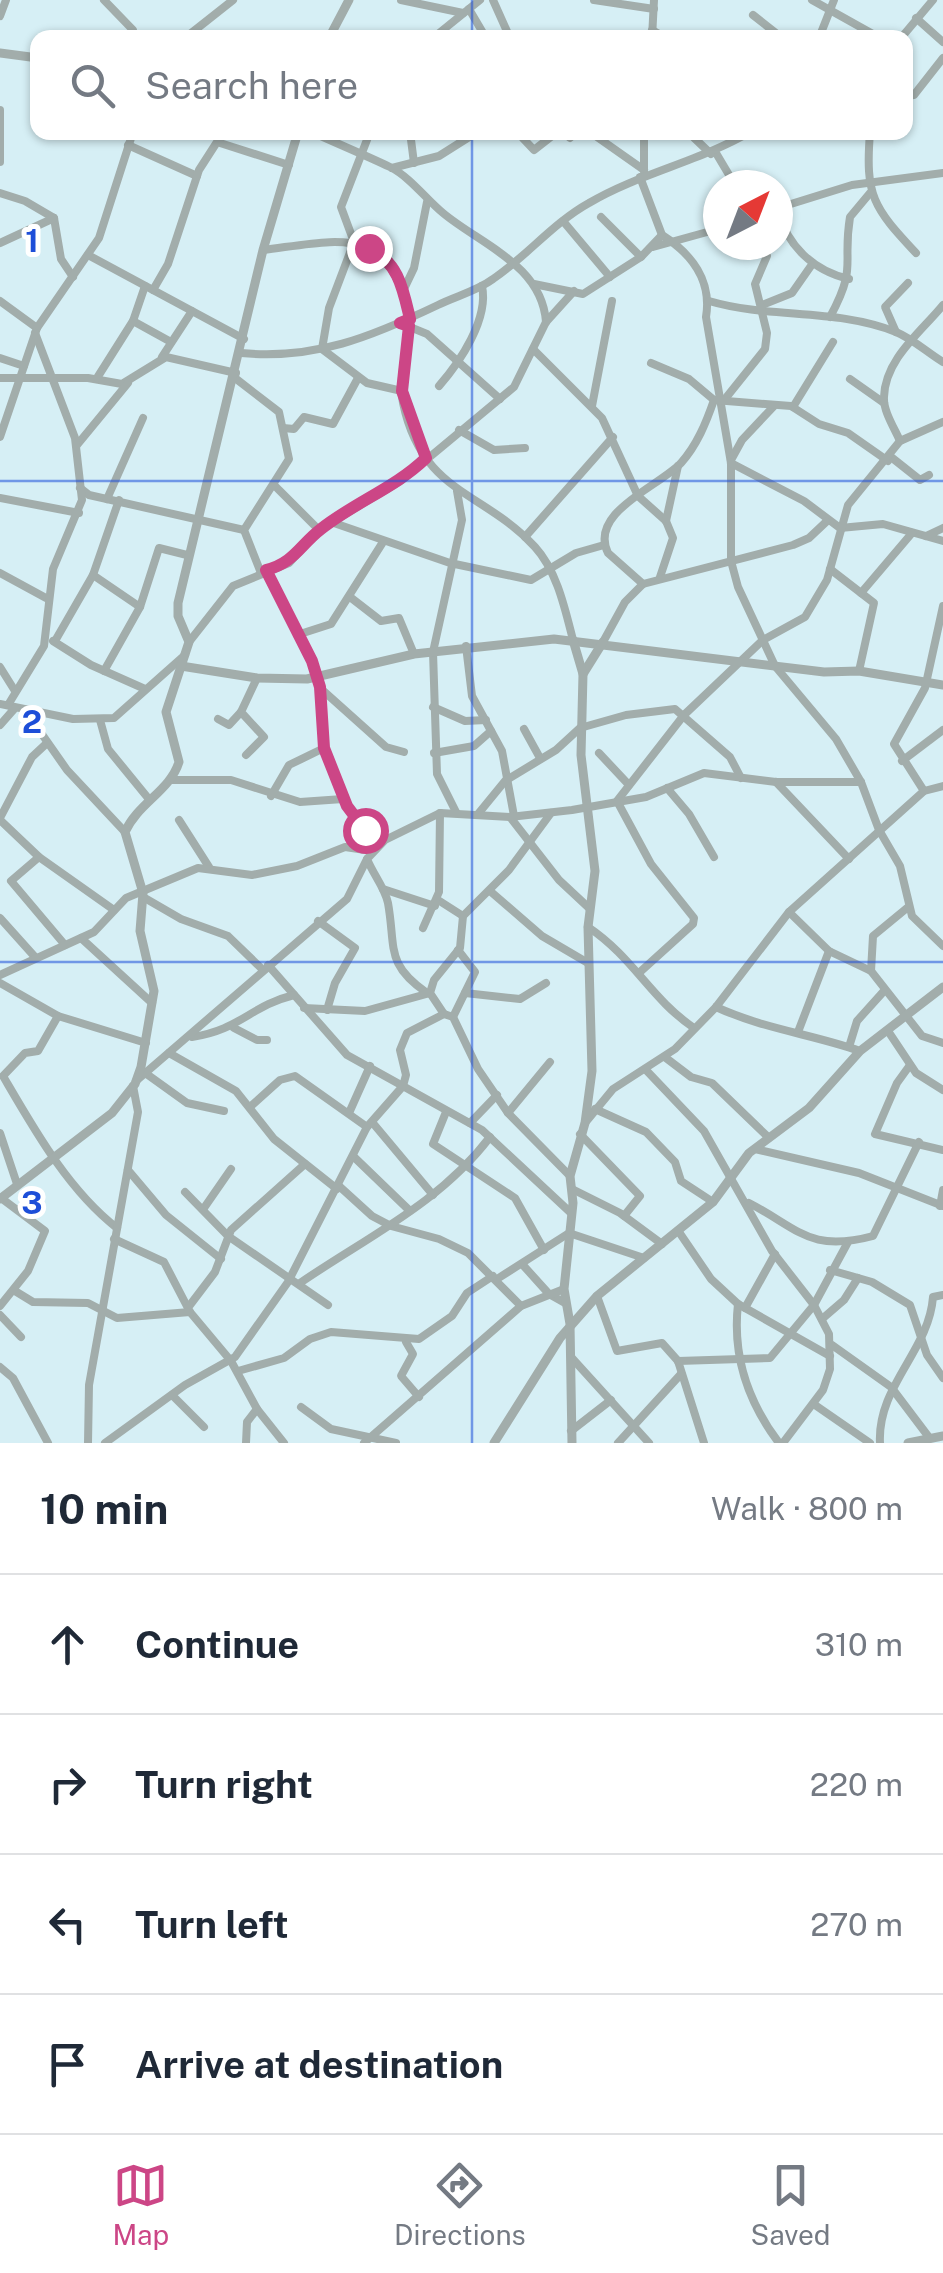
<!DOCTYPE html>
<html lang="en">
<head>
<meta charset="utf-8">
<style>
	:root { --surface:#fff; --page:#f2f2f3; --text:#1f2937; --muted:#747a83; --line:#e0e1e3; --accent:#cc4686 }
	body { margin:0; font-family:"Public Sans",sans-serif; background:var(--page); color:var(--text) }
	.compass { position:absolute; left:703px; top:170px; width:90px; height:90px; border-radius:50%; background:var(--surface); box-shadow:0 2px 8px #0004; rotate:42deg }
	.stop { position:absolute; width:30px; height:30px; margin:-22px; border:8px solid #cc4686; border-radius:50%; background:#fff }
	.stop.end { background:#cc4686; border-color:#fff; box-shadow:0 2px 10px #0008 }
	.list { margin:0; padding:0; list-style:none }
	h2 { display:flex; justify-content:space-between; align-items:center; height:130px; margin:0; padding:0 40px; font-size:42px }
	h2 small { font-size:32px; font-weight:400; color:var(--muted) }
	.list li { display:grid; grid-template-columns:65px 1fr auto; gap:30px; align-items:center; box-sizing:border-box; height:140px; padding:0 40px; border-top:2px solid var(--line) }
	.list b { display:block; font-size:38px; white-space:nowrap }
	.list em { font-size:32px; font-style:normal; color:var(--muted) }
	.icon { flex:none; width:55px; height:55px; fill:none; stroke:currentColor; stroke-width:2; stroke-linecap:round; stroke-linejoin:round }
	.map { position:relative; flex:none; width:943px; height:1443px; overflow:hidden }
	.search { position:absolute; background:var(--surface); box-shadow:0 2px 8px #0004; left:30px; right:30px; top:30px; height:110px; display:flex; align-items:center; gap:25px; box-sizing:border-box; padding:0 35px; border-radius:20px; color:var(--muted); font-size:38px }
	.sheet { height:690px; background:var(--surface) }
	nav { display:flex; justify-content:space-around; align-items:center; box-sizing:border-box; height:140px; border-top:2px solid var(--line); background:var(--surface); font-size:28px; color:var(--muted) }
	nav a { display:grid; justify-items:center; gap:5px }
	nav .on { color:var(--accent) }
	.map>svg:first-child { display:block }
	.lines { fill:none; stroke-linecap:round; stroke-linejoin:round }
	.minor { stroke:#a2adab; stroke-width:8 }
	.tertiary { stroke:#a2adab; stroke-width:9 }
	.route { stroke:#cc4686; stroke-width:12 }
	.grid { fill:none; stroke:#1d4ed8; stroke-width:2.5; stroke-opacity:0.55 }
	.grid-label { font-size:32px; text-anchor:middle; font-weight:bold; fill:#1d4ed8; stroke:#fff; stroke-width:10; stroke-linejoin:round; paint-order:stroke }
</style>
</head>
<body>
<div class="map">
<svg width="943" height="1443" viewBox="0 0 943 1443">
	<rect width="100%" height="100%" fill="#d6eff5"/>
	<g class="lines">
		<g class="minor">
			<polyline points="104,0 133,30 131,38"/>
			<polyline points="401,0 463,13"/>
			<polyline points="493,0 510,38"/>
			<polyline points="594,0 654,9"/>
			<polyline points="812,0 880,38"/>
			<polyline points="469,9 486,38"/>
			<polyline points="753,15 782,38"/>
			<polyline points="0,16 6,0"/>
			<polyline points="916,18 943,42"/>
			<polyline points="652,30 666,38"/>
			<polyline points="185,38 233,0"/>
			<polyline points="433,38 480,0"/>
			<polyline points="652,38 654,0"/>
			<polyline points="819,38 834,0"/>
			<polyline points="901,38 933,0"/>
			<polyline points="906,96 914,95 943,58"/>
			<polyline points="0,110 0,162"/>
			<path d="M312,132C338,144 365,155 390,167C410,177 426,199 443,213C480,244 542,265 546,322"/>
			<polyline points="370,132 341,207 354,242 329,308 322,349 367,383 402,391"/>
			<polyline points="410,132 414,163"/>
			<polyline points="517,132 534,150 557,132"/>
			<polyline points="563,132 570,138 576,132"/>
			<polyline points="590,132 644,170"/>
			<polyline points="644,132 644,171"/>
			<polyline points="688,132 711,154"/>
			<path d="M870,132C865,196 873,207 916,253"/>
			<polyline points="128,145 197,176"/>
			<polyline points="716,153 735,185"/>
			<polyline points="392,168 439,156 477,132"/>
			<path d="M640,177L662,235C692,254 712,281 706,317L731,463V561L738,587L775,666L836,739L861,782L879,830L900,866L912,916L943,946"/>
			<polyline points="0,193 25,201 54,218 61,259 73,277"/>
			<polyline points="778,208 852,185 943,173"/>
			<path d="M778,211C787,245 813,271 849,279"/>
			<polyline points="601,217 641,257"/>
			<polyline points="563,221 610,277"/>
			<polyline points="0,243 54,218"/>
			<polyline points="653,247 718,229"/>
			<path d="M263,250C342,240 389,223 410,319"/>
			<polyline points="88,255 244,339"/>
			<polyline points="534,284 583,294 641,257 662,235"/>
			<polyline points="404,289 414,268 427,202"/>
			<polyline points="153,290 168,264 199,170 217,142 289,165"/>
			<polyline points="0,301 37,328"/>
			<path d="M709,301C770,319 836,308 896,332C913,339 928,353 943,362"/>
			<polyline points="762,305 792,293 813,263"/>
			<path d="M830,317C858,265 842,266 850,217L870,193"/>
			<polyline points="133,321 171,342"/>
			<polyline points="405,325 427,334 500,399"/>
			<path d="M409,326C407,350 398,380 403,403C422,494 484,491 535,547C557,571 565,609 573,640"/>
			<polyline points="896,332 885,307 908,283"/>
			<polyline points="533,349 602,418 638,496 666,521 673,538 660,577"/>
			<path d="M241,353C315,360 371,337 438,305C456,296 477,291 493,279C527,256 553,223 589,203C640,173 698,162 750,132"/>
			<polyline points="162,357 192,311"/>
			<polyline points="0,358 24,366"/>
			<polyline points="651,363 689,379 714,400"/>
			<polyline points="0,378 88,378 122,384 166,357 236,373"/>
			<polyline points="97,378 133,321 145,286"/>
			<polyline points="235,378 279,412 289,459 244,530 261,573"/>
			<polyline points="850,379 884,403"/>
			<path d="M439,386C460,362 489,319 482,286"/>
			<polyline points="725,399 765,349 767,333 755,284 767,256 762,245"/>
			<polyline points="592,406 612,301"/>
			<polyline points="793,407 833,342"/>
			<polyline points="283,428 294,429 304,417 333,424 358,378"/>
			<polyline points="459,430 494,450 525,448"/>
			<polyline points="0,437 37,328 99,238 133,132"/>
			<path d="M900,441C895,429 883,411 884,397C885,359 921,332 943,305"/>
			<polyline points="77,445 128,383"/>
			<polyline points="891,457 920,480 929,475"/>
			<polyline points="731,460 742,440 774,406"/>
			<polyline points="731,463 804,501 840,528 883,524 943,541"/>
			<polyline points="274,485 319,530"/>
			<polyline points="80,488 89,495 244,530"/>
			<polyline points="0,498 79,513"/>
			<polyline points="107,499 143,418"/>
			<polyline points="666,521 678,466"/>
			<polyline points="331,522 450,563 531,580 576,553 604,545"/>
			<polyline points="926,536 943,528"/>
			<polyline points="525,537 613,437"/>
			<polyline points="830,569 874,603 859,671"/>
			<polyline points="266,571 312,661 319,687 324,748 343,799 377,847"/>
			<polyline points="0,573 46,598"/>
			<polyline points="93,575 140,607"/>
			<path d="M643,584L608,553C588,512 660,486 681,463C697,445 706,423 714,400L791,406L819,424L848,433L888,461"/>
			<polyline points="861,593 912,533"/>
			<polyline points="350,597 381,621 399,618 414,654"/>
			<polyline points="297,635 331,624 383,542"/>
			<polyline points="53,641 91,665 145,689"/>
			<polyline points="55,641 93,575 119,500"/>
			<polyline points="189,642 233,586 289,563 319,530 402,480 514,387 546,322 574,291"/>
			<polyline points="603,642 625,602 643,584 793,545 809,538 826,522"/>
			<polyline points="466,646 472,696 502,751 514,816"/>
			<polyline points="0,667 15,691"/>
			<polyline points="104,671 140,607 159,548 187,555"/>
			<polyline points="319,687 386,747 404,752"/>
			<polyline points="0,704 73,719 114,718 185,655"/>
			<polyline points="8,705 44,646 53,569 82,500 75,438 35,333"/>
			<polyline points="433,707 465,721 486,720"/>
			<polyline points="25,710 67,770 125,832"/>
			<polyline points="218,719 229,725 241,712"/>
			<polyline points="100,720 108,749 148,798"/>
			<polyline points="0,725 15,708"/>
			<polyline points="524,729 540,758"/>
			<polyline points="434,753 474,746 491,731"/>
			<polyline points="599,753 629,785"/>
			<polyline points="246,755 264,737 241,712 257,678"/>
			<polyline points="902,761 943,730"/>
			<polyline points="170,780 231,780 300,802 343,799"/>
			<polyline points="776,782 849,859"/>
			<polyline points="667,788 689,814 714,857"/>
			<polyline points="924,791 894,744 925,688 943,606"/>
			<polyline points="271,796 289,765 324,748"/>
			<polyline points="456,812 437,774 433,652 462,520 457,491"/>
			<polyline points="551,813 509,870 463,916 460,948 434,980 430,993 444,1014 453,1017 478,1069 508,1113 570,1176"/>
			<polyline points="478,814 505,781 556,750 580,728 626,715 675,709 730,757 741,778"/>
			<polyline points="510,817 559,880 589,908"/>
			<polyline points="0,818 32,757 47,743"/>
			<polyline points="0,820 39,857 114,910"/>
			<polyline points="179,820 209,867"/>
			<polyline points="39,857 11,881 65,945"/>
			<polyline points="383,889 435,906"/>
			<polyline points="490,891 542,936 588,963"/>
			<polyline points="143,897 181,919 228,936 262,969"/>
			<polyline points="438,900 463,916"/>
			<polyline points="789,912 829,951 871,971 922,1036 943,1043"/>
			<polyline points="0,918 35,957"/>
			<polyline points="318,921 355,948 335,983 327,1010"/>
			<path d="M588,927C634,958 650,998 694,1028"/>
			<polyline points="423,928 439,892 440,813"/>
			<polyline points="81,938 152,1003"/>
			<polyline points="268,965 347,1055 482,1130 571,1213"/>
			<polyline points="871,971 873,936 907,908"/>
			<polyline points="640,972 693,924 694,918 651,864 617,801 684,715 763,640 805,617 827,580 848,505 900,441 943,422"/>
			<polyline points="0,975 94,932 126,898 198,868 252,875 297,866 345,847 372,851"/>
			<polyline points="0,983 58,1016 146,1043"/>
			<path d="M427,993C385,964 396,948 388,903C385,888 373,874 367,859L385,840L440,813L510,817L572,810L646,797L704,773L776,782H861"/>
			<polyline points="465,993 520,999 546,983"/>
			<path d="M716,1007C764,1029 811,1034 860,1051"/>
			<polyline points="304,1008 365,1011 430,993"/>
			<path d="M58,1016L38,1051L25,1053L3,1076C34,1129 68,1190 117,1228"/>
			<polyline points="453,1017 475,972 458,950"/>
			<polyline points="234,1028 257,1040 267,1040"/>
			<polyline points="888,1031 916,1073 943,1090"/>
			<polyline points="798,1032 829,951"/>
			<path d="M192,1037C240,1030 250,1006 294,995"/>
			<polyline points="849,1047 857,1021 884,991"/>
			<polyline points="169,1053 236,1091 274,1139 337,1189"/>
			<polyline points="666,1058 691,1077 712,1083 768,1137"/>
			<polyline points="910,1065 897,1083 875,1134 943,1150"/>
			<polyline points="646,1070 704,1131 772,1251 814,1305 829,1334 830,1369 823,1390 783,1443"/>
			<polyline points="148,1075 187,1103 224,1111"/>
			<polyline points="136,1081 347,899 367,859"/>
			<polyline points="250,1107 280,1080 295,1076 367,1127"/>
			<polyline points="595,1109 646,1132 675,1162 681,1181 713,1202"/>
			<polyline points="446,1112 433,1144 515,1198 544,1250"/>
			<polyline points="349,1113 370,1066"/>
			<polyline points="508,1113 550,1062"/>
			<polyline points="372,1122 433,1195"/>
			<polyline points="470,1123 497,1095"/>
			<polyline points="585,1123 613,1089 675,1049 716,1007 789,912 924,791 943,786"/>
			<polyline points="0,1133 17,1184"/>
			<polyline points="580,1134 640,1196 624,1216"/>
			<polyline points="755,1149 859,1173 943,1206"/>
			<polyline points="354,1157 410,1211"/>
			<polyline points="128,1170 166,1215 221,1259"/>
			<polyline points="339,1186 372,1216 391,1226 439,1239 468,1253 521,1306"/>
			<polyline points="572,1189 620,1213 662,1244"/>
			<polyline points="185,1192 228,1236 328,1305"/>
			<path d="M749,1203C799,1229 810,1253 873,1236L919,1142"/>
			<polyline points="940,1206 943,1190"/>
			<polyline points="204,1208 231,1169"/>
			<polyline points="679,1232 711,1279 738,1304 830,1356"/>
			<polyline points="114,1239 164,1262 190,1312 231,1361 257,1409 284,1443"/>
			<polyline points="522,1264 549,1294 565,1303"/>
			<polyline points="830,1270 872,1282 910,1305 927,1355 943,1378"/>
			<polyline points="497,1279 569,1233 644,1258"/>
			<path d="M300,1283C367,1237 440,1203 490,1137"/>
			<polyline points="15,1291 33,1302 88,1303 117,1318 190,1312"/>
			<polyline points="597,1296 617,1351 662,1343 678,1361 704,1443"/>
			<path d="M738,1304C732,1357 748,1402 779,1443"/>
			<polyline points="190,1305 215,1272 231,1230 305,1164"/>
			<polyline points="0,1306 28,1271 45,1231 1,1198"/>
			<polyline points="745,1308 775,1254"/>
			<polyline points="0,1315 21,1337"/>
			<polyline points="822,1319 844,1300 858,1278"/>
			<polyline points="406,1342 413,1354 401,1376 419,1397"/>
			<polyline points="832,1345 891,1387 928,1436"/>
			<polyline points="571,1357 649,1443"/>
			<polyline points="678,1361 770,1358 814,1305 848,1242"/>
			<polyline points="0,1367 13,1378 48,1443"/>
			<polyline points="238,1371 284,1358 310,1339 331,1332 419,1339 452,1316 467,1293 493,1276"/>
			<polyline points="172,1395 204,1427"/>
			<polyline points="815,1405 870,1443"/>
			<polyline points="301,1407 331,1429 396,1443"/>
			<polyline points="571,1431 611,1400"/>
			<polyline points="88,1443 89,1385 138,1112 133,1086"/>
			<polyline points="105,1443 185,1385 235,1357 288,1282 367,1127 403,1086 406,1075 400,1050 407,1033 444,1014"/>
			<polyline points="246,1443 247,1422 257,1409"/>
			<polyline points="364,1443 521,1306 564,1289"/>
			<polyline points="618,1443 681,1374"/>
			<path d="M880,1443C877,1386 929,1351 933,1297L943,1295"/>
		</g>
		<g class="tertiary">
			<polyline points="329,38 349,0"/>
			<polyline points="0,53 38,58"/>
			<polyline points="181,666 257,678 307,679 414,654 554,639 824,672 859,671 943,685"/>
			<polyline points="583,674 603,642"/>
			<path d="M0,1199L112,1113L135,1084L141,1067L154,991L140,931L143,893L125,832C138,803 170,791 179,762L166,712L189,642L178,616V603L263,250L298,132"/>
			<polyline points="494,1443 560,1338 597,1296 713,1202 749,1153 809,1108 860,1051 943,987"/>
			<polyline points="572,1443 570,1324 564,1289 573,1203 570,1176 585,1123 592,1071 588,927 595,871 581,755 583,674 573,640"/>
			<polyline points="908,1443 943,1436"/>
		</g>
	</g>
	<g class="lines">
		<path class="route" d="M365,830L347,806L324,748L320,687L312,661L266,570C294,563 300,545 321,529C355,502 395,488 426,458L402,391L409,326L400,323L410,319C403,289 399,263 369,248"/>
	</g>
	<path class="grid" d="M472,0V38M472,132V1443M0,481H943M0,962H943"/>
	<g class="grid-label">
		<text x="32" y="252">1</text>
		<text x="32" y="733">2</text>
		<text x="32" y="1214">3</text>
	</g>
</svg>
<svg class="compass" viewBox="-18 -18 36 36"><path d="M0-13l5 13h-10z" fill="#e53935"/><path d="M0 13l5-13h-10z" fill="#747a83"/></svg>
<div class="stop" style="left:365px;top:830px"></div>
<div class="stop end" style="left:369px;top:248px"></div>
<div class="search"><svg class="icon" aria-label="search" viewBox="0 0 24 24"><circle cx="10" cy="10" r="6"/><path d="M15 15l6 6"/></svg>Search here</div>
</div>
<section class="sheet">
<h2>10 min<small>Walk · 800 m</small></h2>
<ul class="list">
<li><svg class="icon" aria-label="ahead" viewBox="0 0 24 24"><path d="M12 20V5M6 11l6-6 6 6"/></svg><div><b>Continue</b></div><em>310 m</em></li>
<li><svg class="icon" aria-label="right" viewBox="0 0 24 24"><path d="M7 20v-9h11M14 6l5 5-5 5"/></svg><div><b>Turn right</b></div><em>220 m</em></li>
<li><svg class="icon" aria-label="left" viewBox="0 0 24 24"><path d="M17 20v-9H6M10 6l-5 5 5 5"/></svg><div><b>Turn left</b></div><em>270 m</em></li>
<li><svg class="icon" aria-label="arrive" viewBox="0 0 24 24"><path d="M6 21V4h12l-3 4 3 4H6"/></svg><div><b>Arrive at destination</b></div></li>
</ul>
</section>
<nav>
<a class="on"><svg class="icon" aria-label="map" viewBox="0 0 24 24"><path d="M3 6l6-2 6 2 6-2v14l-6 2-6-2-6 2zM9 4v14M15 6v14"/></svg>Map</a>
<a><svg class="icon" aria-label="directions" viewBox="0 0 24 24"><path d="M12 3l9 9-9 9-9-9zM9 14v-3h6M13 9l2 2-2 2"/></svg>Directions</a>
<a><svg class="icon" aria-label="saved" viewBox="0 0 24 24"><path d="M7 4h10v16l-5-4-5 4z"/></svg>Saved</a>
</nav>
</body>
</html>
